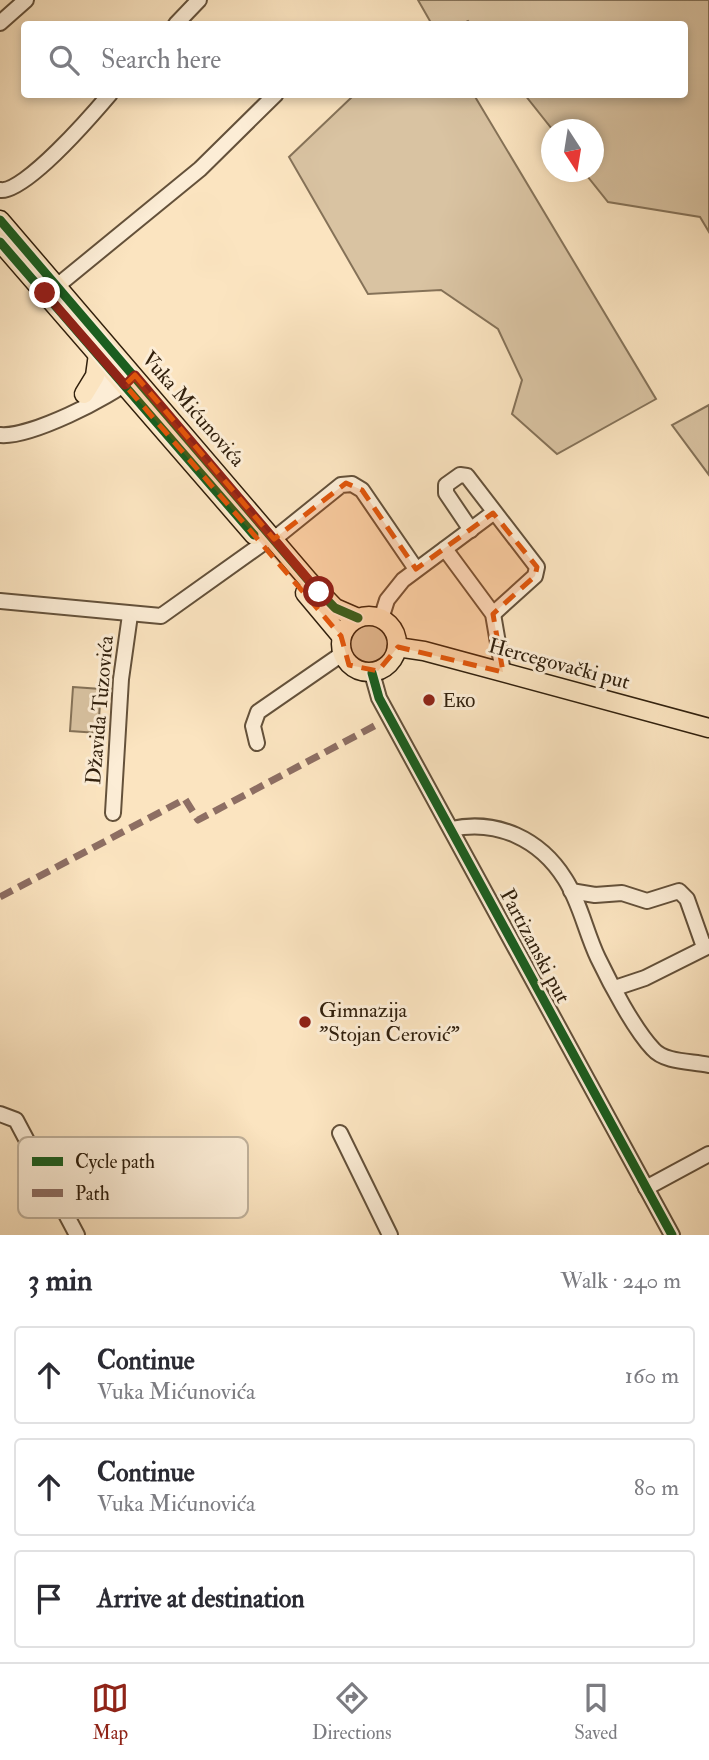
<!DOCTYPE html>
<html lang="en">
<head>
<meta charset="utf-8">
<style>
	:root { --surface:#fff; --page:#f2f2f3; --text:#2b2b33; --muted:#7c7c81; --line:#e1e1e2; --accent:#8f2418 }
	body { margin:0; font-family:"IM FELL Double Pica",serif; background:var(--page); color:var(--text) }
	.compass { position:absolute; left:541px; top:119px; width:63px; height:63px; border-radius:50%; background:var(--surface); box-shadow:0 4px 10px #0003; rotate:168deg }
	.stop { position:absolute; width:21px; height:21px; margin:-16px; border:5px solid #8f2418; border-radius:50%; background:#fff }
	.stop.end { background:#8f2418; border-color:#fff; box-shadow:0 2px 7px #0008 }
	.list { margin:0; padding:0; list-style:none }
	h2 { display:flex; justify-content:space-between; align-items:center; height:91px; margin:0; padding:0 28px; font-size:30px }
	h2 small { font-size:23px; font-weight:400; color:var(--muted) }
	.list li { display:grid; grid-template-columns:46px 1fr auto; gap:21px; align-items:center; box-sizing:border-box; height:98px; margin:0 14px 14px; padding:0 14px; border:2px solid var(--line); border-radius:7px }
	.list b { display:block; font-size:26px; white-space:nowrap }
	.list p { margin:0; font-size:23px; white-space:nowrap; color:var(--muted) }
	.list em { font-size:23px; font-style:normal; color:var(--muted) }
	.icon { flex:none; width:38px; height:38px; fill:none; stroke:currentColor; stroke-width:2; stroke-linecap:round; stroke-linejoin:round }
	.map { position:relative; flex:none; width:709px; height:1235px; overflow:hidden }
	.search { position:absolute; background:var(--surface); box-shadow:0 4px 10px #0003; left:21px; right:21px; top:21px; height:77px; display:flex; align-items:center; gap:18px; box-sizing:border-box; padding:0 24px; border-radius:7px; color:var(--muted); font-size:26px }
	.sheet { height:427px; background:var(--surface) }
	nav { display:flex; justify-content:space-around; align-items:center; box-sizing:border-box; height:98px; border-top:2px solid var(--line); background:var(--surface); font-size:19px; color:var(--muted) }
	nav a { display:grid; justify-items:center; gap:4px }
	nav .on { color:var(--accent) }
	.map>svg:first-child { display:block }
	.green { fill:#d9c3a2; stroke:#857258; stroke-width:2 }
	.lines { fill:none; stroke-linecap:round; stroke-linejoin:round }
	.minor-casing { stroke:#64513a; stroke-width:18 }
	.major-casing { stroke:#31200d; stroke-width:21 }
	.minor { stroke:#fcedd6; stroke-width:14 }
	.major { stroke:#fbe4c0; stroke-width:18 }
	.quiet { stroke:#8d6e63; stroke-width:7; stroke-dasharray:14 7; stroke-linecap:butt }
	.cycleway-casing { stroke:#fcedd6; stroke-width:13 }
	.cycleway { stroke:#1b5e20; stroke-width:9 }
	.route { stroke:#8f2418; stroke-width:9 }
	.marked { fill:#df560c; fill-opacity:0.2; stroke:#df560c; stroke-width:5; stroke-dasharray:14 9; stroke-linejoin:round }
	.poi-dot { fill:#8f2418; stroke:#fcedd6; stroke-width:2.5 }
	.labels { text-anchor:middle; dominant-baseline:central; stroke-width:6; stroke-linejoin:round; paint-order:stroke }
	.street-label { font-size:21px; fill:#31200d; stroke:#fcedd6 }
	.poi-label { font-size:21px; fill:#31200d; stroke:#fcedd6; text-anchor:start }
	.key { fill:#fcedd6; stroke:#bfb09a; stroke-width:2 }
	.key-label { font-size:19px; fill:#31200d }
</style>
</head>
<body>
<div class="map">
<svg width="709" height="1235" viewBox="0 0 709 1235">
	<rect width="100%" height="100%" fill="#fbe4c0"/>
	<filter id="stains"><feTurbulence type="fractalNoise" baseFrequency=".00286" numOctaves="4"/><feColorMatrix values="0 0 0 0 .2 0 0 0 0 .09 0 0 0 0 .02 0 0 0 .5 -.17"/></filter>
	<radialGradient id="worn" r=".72"><stop offset=".6" stop-color="#630" stop-opacity="0"/><stop offset="1" stop-color="#630" stop-opacity=".3"/></radialGradient>
	<g class="green">
		<polygon points="418,0 709,0 709,232 700,217 608,202 584,172 594,172 594,130 552,129 525,95 684,94 684,24 471,24 468,21 462,24 427,24 430,21"/>
		<polygon points="354,95 474,95 656,399 557,454 512,414 522,380 498,329 441,290 368,294 289,157"/>
		<polygon points="709,405 709,475 672,425"/>
		<circle cx="370" cy="645" r="21"/>
		<polygon points="73,687 101,689 98,733 70,731"/>
	</g>
	<g class="lines">
		<defs>
			<g id="minor">
				<polyline points="0,23 26,0"/>
				<polyline points="176,24 199,0"/>
				<path d="M0,190C24,194 93,114 110,94"/>
				<polyline points="57,286 200,169 276,94"/>
				<polyline points="84,394 124,370"/>
				<path d="M0,435C29,438 110,398 132,378"/>
				<polyline points="471,530 446,493 446,485 460,475 467,476 537,567 535,576 493,614"/>
				<polyline points="274,539 341,485 352,484 362,490 416,569"/>
				<polyline points="445,549 493,614 503,672"/>
				<polyline points="0,601 161,616 262,544"/>
				<polyline points="381,619 387,600 403,580 493,513"/>
				<polyline points="372,673 379,698 672,1235"/>
				<polyline points="257,743 253,726 258,712 342,654"/>
				<polyline points="113,813 121,679 130,615"/>
				<path d="M451,829C497,819 540,839 565,879C580,902 586,933 598,958C610,983 634,1029 653,1049C665,1063 693,1061 709,1065"/>
				<polyline points="571,891 595,895 622,893 647,901 679,891 687,899 704,947"/>
				<polyline points="615,988 645,978 709,946"/>
				<polyline points="0,1114 16,1120 77,1235"/>
				<polyline points="340,1133 390,1235"/>
				<polyline points="646,1188 709,1154"/>
			</g>
			<g id="major">
				<polyline points="0,220 309,581 335,608 358,618"/>
				<polyline points="0,242 254,535"/>
				<polyline points="84,394 95,376 98,354"/>
				<polyline points="305,593 341,636"/>
				<circle cx="369" cy="644" r="28"/>
				<polyline points="397,647 424,651 709,728"/>
			</g>
		</defs>
		<use href="#minor" class="minor-casing"/>
		<use href="#major" class="major-casing"/>
		<use href="#minor" class="minor"/>
		<use href="#major" class="major"/>
		<polyline class="quiet" points="0,897 185,799 198,820 378,724"/>
		<defs>
			<g id="cycleway">
				<polyline points="0,220 309,581 335,608 358,618"/>
				<polyline points="0,242 254,535"/>
				<polyline points="372,673 379,698 672,1235"/>
			</g>
		</defs>
		<use href="#cycleway" class="cycleway-casing"/>
		<use href="#cycleway" class="cycleway"/>
	</g>
	<g class="lines">
		<polyline class="route" points="45,293 125,385 135,375 319,592"/>
	</g>
	<path class="marked" d="M135,375L274,539L346,483L362,490L416,569L493,513L537,567L535,576L493,614L503,672L398,647L378,671L349,665L341,636L125,385Z"/>
	<g class="poi-dot">
		<circle cx="429" cy="700" r="7"/>
		<circle cx="305" cy="1022" r="7"/>
	</g>
	<g class="labels">
		<g class="street-label">
			<text transform="translate(193 409) rotate(49)">Vuka Mićunovića</text>
			<text transform="translate(559 664) rotate(15)">Hercegovački put</text>
			<text transform="translate(100 710) rotate(-85)">Džavida Tuzovića</text>
			<text transform="translate(535 946) rotate(62)">Partizanski put</text>
		</g>
		<g class="poi-label">
			<text x="443" y="700">Еко</text>
			<text x="319" y="1010">Gimnazija<tspan x="319" dy="24">"Stojan Cerović"</tspan></text>
		</g>
	</g>
	<rect x="18" y="1137" width="230" height="81" rx="10" class="key"/>
	<rect x="32" y="1157" width="31" height="9" fill="#1b5e20"/>
	<rect x="32" y="1189" width="31" height="8" fill="#8d6e63"/>
	<g class="key-label">
		<text x="75" y="1168">Cycle path</text>
		<text x="75" y="1200">Path</text>
	</g>
	<rect width="100%" height="100%" filter="url(#stains)"/>
	<rect width="100%" height="100%" fill="url(#worn)"/>
</svg>
<svg class="compass" viewBox="-18 -18 36 36"><path d="M0-13l5 13h-10z" fill="#e53935"/><path d="M0 13l5-13h-10z" fill="#7c7c81"/></svg>
<div class="stop" style="left:319px;top:592px"></div>
<div class="stop end" style="left:45px;top:293px"></div>
<div class="search"><svg class="icon" aria-label="search" viewBox="0 0 24 24"><circle cx="10" cy="10" r="6"/><path d="M15 15l6 6"/></svg>Search here</div>
</div>
<section class="sheet">
<h2>3 min<small>Walk · 240 m</small></h2>
<ul class="list">
<li><svg class="icon" aria-label="ahead" viewBox="0 0 24 24"><path d="M12 20V5M6 11l6-6 6 6"/></svg><div><b>Continue</b><p>Vuka Mićunovića</p></div><em>160 m</em></li>
<li><svg class="icon" aria-label="ahead" viewBox="0 0 24 24"><path d="M12 20V5M6 11l6-6 6 6"/></svg><div><b>Continue</b><p>Vuka Mićunovića</p></div><em>80 m</em></li>
<li><svg class="icon" aria-label="arrive" viewBox="0 0 24 24"><path d="M6 21V4h12l-3 4 3 4H6"/></svg><div><b>Arrive at destination</b></div></li>
</ul>
</section>
<nav>
<a class="on"><svg class="icon" aria-label="map" viewBox="0 0 24 24"><path d="M3 6l6-2 6 2 6-2v14l-6 2-6-2-6 2zM9 4v14M15 6v14"/></svg>Map</a>
<a><svg class="icon" aria-label="directions" viewBox="0 0 24 24"><path d="M12 3l9 9-9 9-9-9zM9 14v-3h6M13 9l2 2-2 2"/></svg>Directions</a>
<a><svg class="icon" aria-label="saved" viewBox="0 0 24 24"><path d="M7 4h10v16l-5-4-5 4z"/></svg>Saved</a>
</nav>
</body>
</html>
